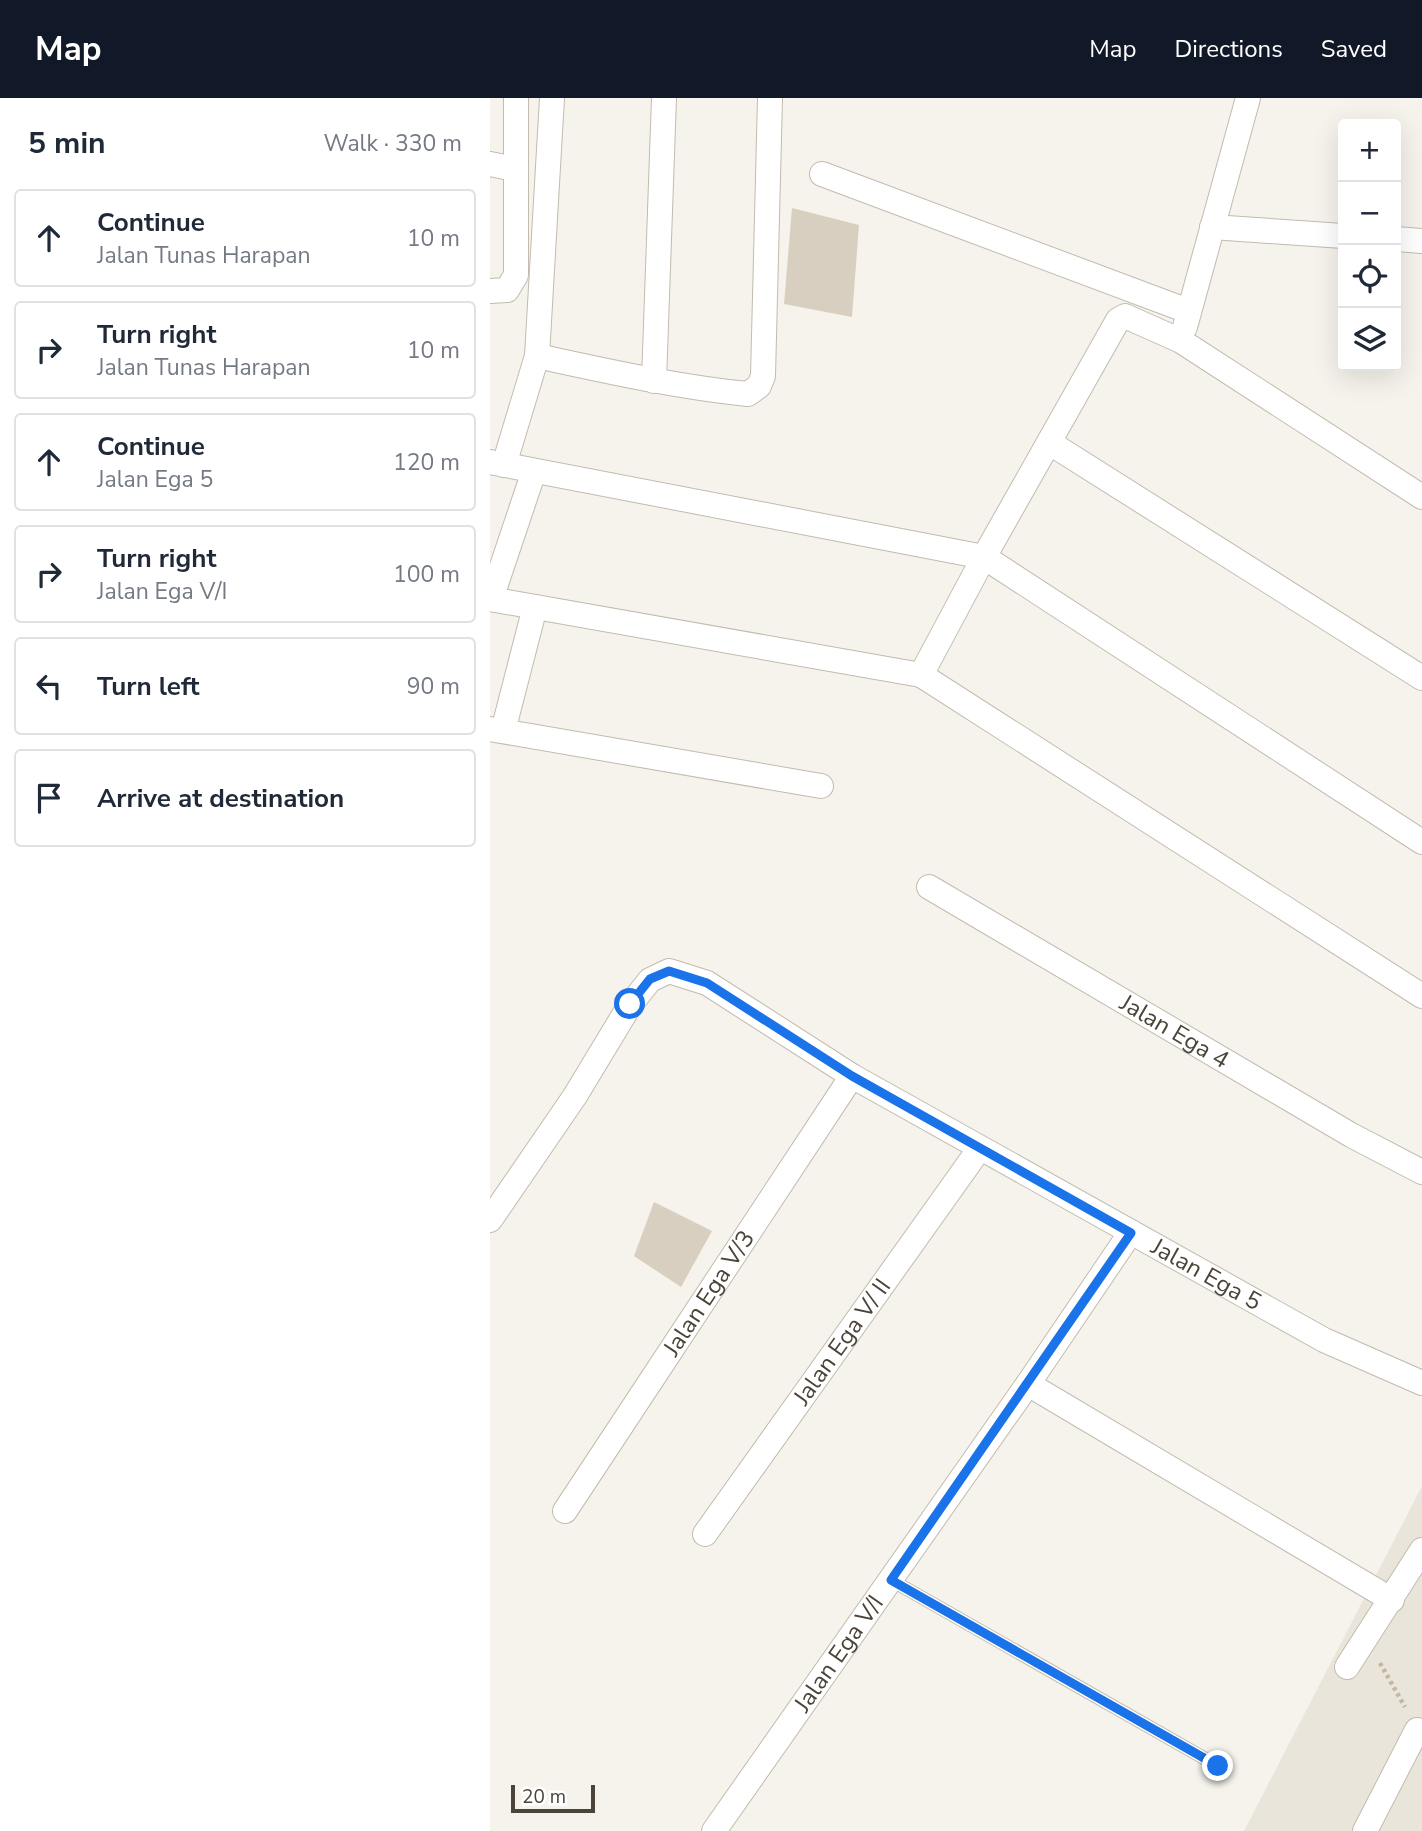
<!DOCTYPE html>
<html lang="en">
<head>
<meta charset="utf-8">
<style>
	:root { --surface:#fff; --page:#f2f2f3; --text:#1f2937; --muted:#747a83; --line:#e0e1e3; --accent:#111827 }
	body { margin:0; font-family:"Nunito Sans",sans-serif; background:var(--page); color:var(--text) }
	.controls { position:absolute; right:21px; top:21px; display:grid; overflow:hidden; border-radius:7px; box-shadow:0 7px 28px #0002 }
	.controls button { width:63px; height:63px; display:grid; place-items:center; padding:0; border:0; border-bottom:2px solid var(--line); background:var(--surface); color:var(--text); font:35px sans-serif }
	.scale { position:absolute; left:21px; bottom:18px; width:84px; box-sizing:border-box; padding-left:7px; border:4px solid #4b4439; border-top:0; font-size:19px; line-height:24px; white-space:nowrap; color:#4b4439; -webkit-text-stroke:5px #fff; paint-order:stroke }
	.stop { position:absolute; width:21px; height:21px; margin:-16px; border:5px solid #1a73e8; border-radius:50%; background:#fff }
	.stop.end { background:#1a73e8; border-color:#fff; box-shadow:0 2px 7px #0008 }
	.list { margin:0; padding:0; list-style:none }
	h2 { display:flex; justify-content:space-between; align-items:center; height:91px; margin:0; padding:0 28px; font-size:30px }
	h2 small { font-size:23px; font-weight:400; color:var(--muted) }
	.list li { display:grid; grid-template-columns:46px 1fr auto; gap:21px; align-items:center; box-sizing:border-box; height:98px; margin:0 14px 14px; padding:0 14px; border:2px solid var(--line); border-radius:7px }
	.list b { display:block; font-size:26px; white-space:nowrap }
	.list p { margin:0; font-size:23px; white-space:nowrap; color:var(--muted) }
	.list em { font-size:23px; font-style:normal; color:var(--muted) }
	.icon { flex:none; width:38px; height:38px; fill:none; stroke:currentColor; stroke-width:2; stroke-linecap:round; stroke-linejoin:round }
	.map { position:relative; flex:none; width:932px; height:1733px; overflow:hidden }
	header { display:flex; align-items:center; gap:42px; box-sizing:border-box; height:98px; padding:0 35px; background:var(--accent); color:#fff }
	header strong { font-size:33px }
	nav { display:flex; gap:38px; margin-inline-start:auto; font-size:24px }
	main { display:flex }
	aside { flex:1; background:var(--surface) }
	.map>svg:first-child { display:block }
	.residential { fill:#eae5da }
	.building { fill:#d8cfc1 }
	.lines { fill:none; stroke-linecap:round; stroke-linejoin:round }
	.service-casing { stroke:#c2bbae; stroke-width:14 }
	.minor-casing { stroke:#c2bbae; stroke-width:26 }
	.path { stroke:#c4b79f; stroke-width:4.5; stroke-dasharray:3.5 3.5; stroke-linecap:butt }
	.service { stroke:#fff; stroke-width:12 }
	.minor { stroke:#fff; stroke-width:24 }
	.route { stroke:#1a73e8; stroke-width:9 }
	.labels { text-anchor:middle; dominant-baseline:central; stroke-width:5; stroke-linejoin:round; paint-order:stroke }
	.street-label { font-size:24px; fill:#4b4439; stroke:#fff }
</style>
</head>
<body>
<header>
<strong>Map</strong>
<nav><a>Map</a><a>Directions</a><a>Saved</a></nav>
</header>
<main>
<aside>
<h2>5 min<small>Walk · 330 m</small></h2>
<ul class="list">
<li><svg class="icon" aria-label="ahead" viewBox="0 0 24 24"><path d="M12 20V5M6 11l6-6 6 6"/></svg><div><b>Continue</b><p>Jalan Tunas Harapan</p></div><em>10 m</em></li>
<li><svg class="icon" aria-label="right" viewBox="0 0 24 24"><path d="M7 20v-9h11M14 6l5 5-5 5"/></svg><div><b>Turn right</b><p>Jalan Tunas Harapan</p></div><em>10 m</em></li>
<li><svg class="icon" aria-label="ahead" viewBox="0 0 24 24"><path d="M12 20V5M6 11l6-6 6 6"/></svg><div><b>Continue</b><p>Jalan Ega 5</p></div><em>120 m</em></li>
<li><svg class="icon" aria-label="right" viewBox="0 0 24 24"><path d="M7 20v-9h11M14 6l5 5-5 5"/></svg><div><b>Turn right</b><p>Jalan Ega V/I</p></div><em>100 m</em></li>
<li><svg class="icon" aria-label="left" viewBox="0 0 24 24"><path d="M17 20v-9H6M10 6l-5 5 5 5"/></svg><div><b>Turn left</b></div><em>90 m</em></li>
<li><svg class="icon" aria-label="arrive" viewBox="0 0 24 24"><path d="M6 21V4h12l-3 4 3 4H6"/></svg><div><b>Arrive at destination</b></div></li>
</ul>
</aside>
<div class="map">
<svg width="932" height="1733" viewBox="0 0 932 1733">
	<rect width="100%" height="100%" fill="#f6f3ec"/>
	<polygon class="residential" points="932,1388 932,1733 754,1733"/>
	<g class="building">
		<polygon points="302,110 369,127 362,219 294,206"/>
		<polygon points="164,1104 222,1133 191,1189 144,1158"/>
	</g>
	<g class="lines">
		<defs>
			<polyline id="service" points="401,1482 728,1668"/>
			<g id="minor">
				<polyline points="0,66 25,71"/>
				<polyline points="332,76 698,213"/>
				<polyline points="722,129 853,138"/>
				<polyline points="906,141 932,143"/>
				<polyline points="0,193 17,192 26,177 26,0"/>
				<polyline points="695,229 758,0"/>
				<path d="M47,258C117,273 187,289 258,296L269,288L273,278L280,0"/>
				<polyline points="164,283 174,0"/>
				<polyline points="560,345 932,580"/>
				<polyline points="0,364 494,459 932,744"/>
				<polyline points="14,367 47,258 62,0"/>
				<polyline points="932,399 691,243 635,218 628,222 494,459 431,577 932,898"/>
				<polyline points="0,501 431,577"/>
				<polyline points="1,501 44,373"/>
				<polyline points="0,631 331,688"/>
				<polyline points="13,633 45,509"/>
				<path id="s1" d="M439,789L861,1037L932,1074"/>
				<path id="s2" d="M0,1122L85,998L140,907L160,882L179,873L217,885L362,978L834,1242L932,1285"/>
				<polyline points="538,1286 902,1502"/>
				<path id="s3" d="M75,1413L362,978"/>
				<path id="s4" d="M215,1436L490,1050"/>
				<polyline points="857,1569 932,1452"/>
				<path id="s5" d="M224,1733L538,1286L641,1134"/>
				<polyline points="875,1733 927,1632 932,1634"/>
			</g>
		</defs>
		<use href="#service" class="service-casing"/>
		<use href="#minor" class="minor-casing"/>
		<polyline class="path" points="890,1565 915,1609"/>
		<use href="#service" class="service"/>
		<use href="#minor" class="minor"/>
	</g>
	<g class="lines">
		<polyline class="route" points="140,906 160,881 179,873 217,885 362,978 641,1135 401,1482 728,1668"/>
	</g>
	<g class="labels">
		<g class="street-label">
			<text stroke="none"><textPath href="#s1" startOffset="285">Jalan Ega 4</textPath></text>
			<text stroke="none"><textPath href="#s2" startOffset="928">Jalan Ega 5</textPath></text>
			<text stroke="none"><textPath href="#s3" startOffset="261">Jalan Ega V/3</textPath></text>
			<text stroke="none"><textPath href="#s4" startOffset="236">Jalan Ega V/ II</textPath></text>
			<text stroke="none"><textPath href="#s5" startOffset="217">Jalan Ega V/I</textPath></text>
		</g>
	</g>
</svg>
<div class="controls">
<button>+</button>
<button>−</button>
<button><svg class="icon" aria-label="locate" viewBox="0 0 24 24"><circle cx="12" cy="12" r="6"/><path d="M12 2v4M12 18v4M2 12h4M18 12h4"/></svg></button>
<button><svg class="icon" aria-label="layers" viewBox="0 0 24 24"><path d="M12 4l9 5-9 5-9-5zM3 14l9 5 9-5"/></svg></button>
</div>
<div class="scale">20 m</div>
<div class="stop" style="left:140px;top:906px"></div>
<div class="stop end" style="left:728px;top:1668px"></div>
</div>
</main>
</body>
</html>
